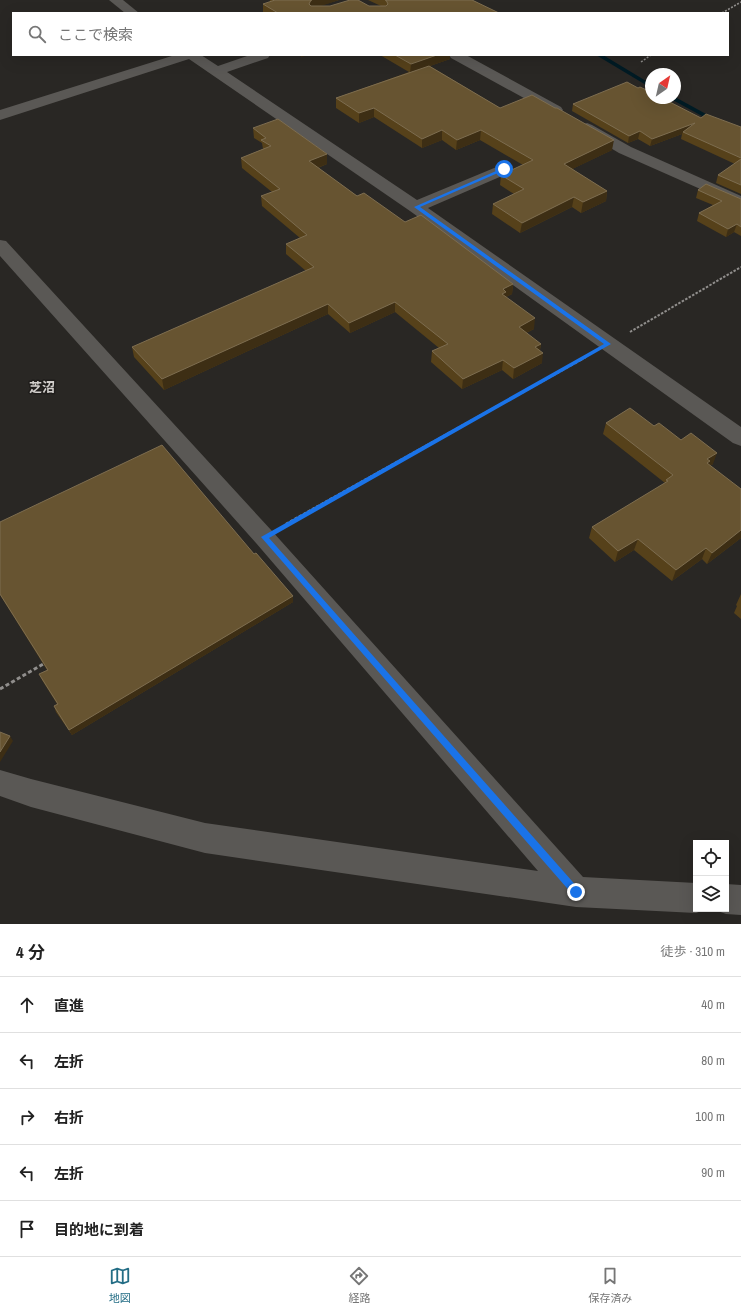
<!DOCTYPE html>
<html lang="ja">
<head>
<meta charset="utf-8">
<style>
	:root { --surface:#fff; --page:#f6f6f6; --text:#222; --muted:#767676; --line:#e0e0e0; --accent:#236d85 }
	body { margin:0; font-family:"Archivo Narrow","Noto Sans JP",sans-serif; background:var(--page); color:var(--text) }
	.controls { position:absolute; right:12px; bottom:12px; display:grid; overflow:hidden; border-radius:0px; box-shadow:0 4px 16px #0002 }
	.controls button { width:36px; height:36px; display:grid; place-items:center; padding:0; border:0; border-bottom:1px solid var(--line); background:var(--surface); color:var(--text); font:20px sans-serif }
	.compass { position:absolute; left:645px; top:68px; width:36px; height:36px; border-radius:50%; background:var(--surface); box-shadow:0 4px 16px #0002; rotate:34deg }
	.stop { position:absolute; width:12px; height:12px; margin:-9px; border:3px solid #1a73e8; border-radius:50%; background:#fff }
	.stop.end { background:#1a73e8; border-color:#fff; box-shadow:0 1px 4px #0008 }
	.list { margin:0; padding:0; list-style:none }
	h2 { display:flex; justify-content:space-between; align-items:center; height:52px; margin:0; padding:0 16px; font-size:17px }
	h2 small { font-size:13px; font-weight:400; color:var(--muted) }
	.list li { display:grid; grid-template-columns:26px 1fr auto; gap:12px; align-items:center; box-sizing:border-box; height:56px; padding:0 16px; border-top:1px solid var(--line) }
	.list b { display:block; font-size:15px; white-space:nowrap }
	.list em { font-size:13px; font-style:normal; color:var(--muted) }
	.icon { flex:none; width:22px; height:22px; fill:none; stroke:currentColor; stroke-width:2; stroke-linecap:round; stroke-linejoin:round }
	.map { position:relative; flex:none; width:741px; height:924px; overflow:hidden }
	.search { position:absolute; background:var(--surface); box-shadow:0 4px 16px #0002; left:12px; right:12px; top:12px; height:44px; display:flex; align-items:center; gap:10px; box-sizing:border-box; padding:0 14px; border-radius:0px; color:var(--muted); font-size:15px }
	.sheet { height:332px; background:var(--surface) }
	nav { display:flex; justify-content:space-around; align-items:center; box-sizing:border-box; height:56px; border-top:1px solid var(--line); background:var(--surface); font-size:11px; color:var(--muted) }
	nav a { display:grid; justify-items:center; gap:2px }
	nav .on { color:var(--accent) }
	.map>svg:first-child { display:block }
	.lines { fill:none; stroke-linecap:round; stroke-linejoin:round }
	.stream { fill:#001b24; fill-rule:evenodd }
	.path-far3 { stroke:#908e8c; stroke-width:1.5; stroke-dasharray:2 1.5; stroke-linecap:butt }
	.path-far2 { stroke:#908e8c; stroke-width:2; stroke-dasharray:2.5 1.5; stroke-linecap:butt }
	.path-far1 { stroke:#908e8c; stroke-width:2.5; stroke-dasharray:3 2; stroke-linecap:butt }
	.path { stroke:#908e8c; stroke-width:3; stroke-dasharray:4 2.5; stroke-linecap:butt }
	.minor { fill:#5a5855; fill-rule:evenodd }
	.wall { fill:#56411a }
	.shaded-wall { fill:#3d2e14 }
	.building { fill:#675431; stroke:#7d6d50 }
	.route { fill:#1a73e8 }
	.labels { text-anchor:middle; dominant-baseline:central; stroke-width:3; stroke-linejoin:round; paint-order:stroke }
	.quarter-label { font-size:13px; font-weight:bold; fill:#d1cecb; stroke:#1f1d1b }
</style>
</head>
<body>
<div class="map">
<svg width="741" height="924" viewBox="0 0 741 924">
	<rect width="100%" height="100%" fill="#292724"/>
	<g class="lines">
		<g class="stream">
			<polygon points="596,55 603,55 651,84 651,88"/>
			<polygon points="675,97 717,120 718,121 713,122 669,98"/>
		</g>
		<g class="path-far3">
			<polyline points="722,13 741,2"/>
			<polyline points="641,62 651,55"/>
		</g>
		<g class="path-far2">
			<polyline points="630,332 741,267"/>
			<polyline points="581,360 586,357"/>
		</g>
		<polyline class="path-far1" points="286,524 582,359"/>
		<polyline class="path" points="0,689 45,663"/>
		<g class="minor">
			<polygon points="109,0 123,0 139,13 125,13"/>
			<polygon points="175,55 201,55 218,66 250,55 270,55 268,58 227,72 417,200 499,166 505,164 511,166 513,169 511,172 428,208 741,427 741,446 733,443 410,211 189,59 0,120 0,110"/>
			<polygon points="449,55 466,55 561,107 563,110 561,113 556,114 551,113 451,58"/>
			<polygon points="587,123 592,125 631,147 741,196 741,207 619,153 582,131 579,128 582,125"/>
			<polygon points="0,240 6,241 272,531 583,877 696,883 696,909 707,909 696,913 576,907 205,853 31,807 0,796 0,770 31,779 205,823 538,871 256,543 0,256"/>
			<polygon points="726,884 741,885 741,915 726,914 715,910 726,909"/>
		</g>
	</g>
	<g class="wall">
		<polygon points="270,0 339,0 319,6 381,6 368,0 472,0 499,13 265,13 263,12 263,4 270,2"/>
		<polygon points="380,55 450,55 450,59 430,66 500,108 612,150 572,169 607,191 606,201 581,213 572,207 520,233 492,214 493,204 514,194 500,185 501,175 523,165 480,140 456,150 442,140 422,148 374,117 359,123 336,108 336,98 409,72"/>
		<polygon points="573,104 701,118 741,127 741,194 716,183 718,175 735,164 681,139 682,134 650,146 638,139 628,143 572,111"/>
		<polygon points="253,128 327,164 318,168 357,196 405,222 513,284 512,294 506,297 534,329 526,333 541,344 540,350 542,363 513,379 502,370 462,389 431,362 432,351 439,348 395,312 350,333 328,314 164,390 134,357 132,347 306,271 286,254 286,244 300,238 262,206 261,196 272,192 242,168 241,158 263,149 262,143 254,138"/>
		<polygon points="698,190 741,199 741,236 734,232 726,237 697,221 699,213 713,205 696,198"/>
		<polygon points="606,423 654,426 713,464 710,466 741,489 741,538 707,564 702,559 672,581 634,550 615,562 589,538 592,527 665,483 603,434"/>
		<polygon points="0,522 293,602 72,735 56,712 54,706 57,704 42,680 39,674 47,670 0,595"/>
		<polygon points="741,594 741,619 734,613 737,606 736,605"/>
	</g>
	<g class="shaded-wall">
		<polygon points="311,0 339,0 312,9 309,4"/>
		<polygon points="301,55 309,55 301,57"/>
		<polygon points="437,55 450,55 450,59 410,73 411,64"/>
		<polygon points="374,108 374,117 359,123 359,113"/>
		<polygon points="695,123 683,132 682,134 650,146 652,139"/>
		<polygon points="442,130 442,140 422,148 422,139"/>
		<polygon points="481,130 480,140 456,150 457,140"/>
		<polygon points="640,131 638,139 628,143 629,136"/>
		<polygon points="614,140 612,150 562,174 564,164"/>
		<polygon points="327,154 327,164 309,171 309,161"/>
		<polygon points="607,191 606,201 581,213 583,202"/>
		<polygon points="574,197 572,207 520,233 522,223"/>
		<polygon points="737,224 734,232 726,237 728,229"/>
		<polygon points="513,284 512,294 506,297 501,304 503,289"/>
		<polygon points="395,302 395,312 350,333 349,323"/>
		<polygon points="328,304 328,314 164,390 162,379"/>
		<polygon points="535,318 534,329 517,337 519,327"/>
		<polygon points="541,344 539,354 535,347"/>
		<polygon points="543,353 542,363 513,379 514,368"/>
		<polygon points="503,360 502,370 462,389 463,379"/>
		<polygon points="717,453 713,464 707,468 706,472 707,459"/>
		<polygon points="741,530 741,538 707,564 712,553"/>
		<polygon points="638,539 634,550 615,562 618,551"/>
		<polygon points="706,548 702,559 672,581 676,570"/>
		<polygon points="293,596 293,602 72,735 69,730"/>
		<polygon points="10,736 13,741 0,762 0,752"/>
	</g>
	<g class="building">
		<polygon points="275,0 312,0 311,0 309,4 311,6 330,6 350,0 358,0 369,6 386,6 388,4 386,0 385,0 472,0 499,13 278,13 263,4"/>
		<polygon points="395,55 437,55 411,64"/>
		<polygon points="429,66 500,108 532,95 555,108 557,108 614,140 564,164 607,191 583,202 574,197 522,223 493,204 524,189 501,175 533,160 481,130 457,140 442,130 422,139 374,108 359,113 336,98"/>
		<polygon points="627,82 638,88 640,87 651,92 651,98 662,98 701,118 706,114 741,127 741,158 683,132 695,123 652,139 640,131 629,136 573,104"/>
		<polygon points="278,119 327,154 309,161 357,196 364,193 405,222 421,215 513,284 503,289 506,292 502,294 535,318 519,327 541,344 535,347 543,353 514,368 503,360 463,379 432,351 448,344 395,302 349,323 328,304 162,379 132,347 314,267 286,244 307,235 261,196 280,189 241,158 271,146 261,140 266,138 253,128"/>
		<polygon points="741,159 741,185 718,175"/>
		<polygon points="706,184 741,199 741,227 737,224 728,229 699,213 722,201 698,190"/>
		<polygon points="630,408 654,426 659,423 681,440 691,433 717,453 707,459 710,461 707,463 741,489 741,530 712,553 706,548 676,570 638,539 618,551 592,527 668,481 666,480 673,475 606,423"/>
		<polygon points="162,445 254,554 256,553 293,596 69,730 54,706 58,704 39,674 48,670 0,594 0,522"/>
		<polygon points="0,732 10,736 0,752"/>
	</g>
	<polygon class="route" points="503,168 507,169 420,207 611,344 269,538 579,889 580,892 579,895 576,897 573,895 261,537 604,344 414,207"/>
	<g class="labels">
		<g class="quarter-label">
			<text x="42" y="387">芝沼</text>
		</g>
	</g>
</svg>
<div class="controls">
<button><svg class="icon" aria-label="locate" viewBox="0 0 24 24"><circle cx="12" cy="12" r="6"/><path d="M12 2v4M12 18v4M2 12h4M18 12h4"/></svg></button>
<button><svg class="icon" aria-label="layers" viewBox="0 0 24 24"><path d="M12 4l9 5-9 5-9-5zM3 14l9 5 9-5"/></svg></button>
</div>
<svg class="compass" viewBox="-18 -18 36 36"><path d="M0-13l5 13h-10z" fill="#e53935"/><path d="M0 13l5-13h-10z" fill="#767676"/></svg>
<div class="stop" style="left:504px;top:169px"></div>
<div class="stop end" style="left:576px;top:892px"></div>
<div class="search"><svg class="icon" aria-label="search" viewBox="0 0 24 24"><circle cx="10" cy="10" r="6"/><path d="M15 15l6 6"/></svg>ここで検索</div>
</div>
<section class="sheet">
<h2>4 分<small>徒歩 · 310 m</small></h2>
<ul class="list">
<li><svg class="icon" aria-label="ahead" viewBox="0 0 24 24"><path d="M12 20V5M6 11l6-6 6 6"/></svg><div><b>直進</b></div><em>40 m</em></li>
<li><svg class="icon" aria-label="left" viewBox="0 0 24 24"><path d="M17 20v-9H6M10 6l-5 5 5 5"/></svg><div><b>左折</b></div><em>80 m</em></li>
<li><svg class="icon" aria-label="right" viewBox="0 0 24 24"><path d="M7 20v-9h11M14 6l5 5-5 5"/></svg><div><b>右折</b></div><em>100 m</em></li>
<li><svg class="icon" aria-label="left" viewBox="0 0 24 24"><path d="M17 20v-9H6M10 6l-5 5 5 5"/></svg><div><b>左折</b></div><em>90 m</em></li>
<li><svg class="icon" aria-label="arrive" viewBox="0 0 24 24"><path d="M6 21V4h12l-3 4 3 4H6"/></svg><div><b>目的地に到着</b></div></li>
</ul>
</section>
<nav>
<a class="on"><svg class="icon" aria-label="map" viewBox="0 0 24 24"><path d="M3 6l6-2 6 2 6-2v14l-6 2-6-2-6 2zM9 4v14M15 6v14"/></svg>地図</a>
<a><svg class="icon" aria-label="directions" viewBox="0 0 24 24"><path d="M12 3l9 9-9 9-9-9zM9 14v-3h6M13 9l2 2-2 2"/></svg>経路</a>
<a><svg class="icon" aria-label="saved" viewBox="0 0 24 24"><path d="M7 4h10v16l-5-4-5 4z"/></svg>保存済み</a>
</nav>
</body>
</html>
